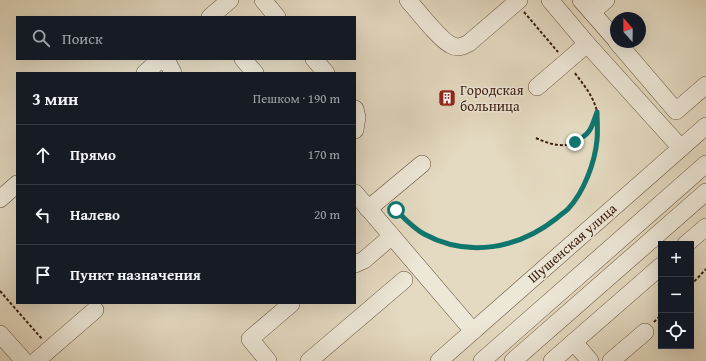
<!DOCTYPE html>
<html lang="ru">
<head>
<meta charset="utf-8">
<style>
	:root { --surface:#171b24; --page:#242831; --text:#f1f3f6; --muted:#9ea1a6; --line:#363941 }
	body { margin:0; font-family:"Gentium Book Plus",serif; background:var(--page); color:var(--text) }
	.controls { position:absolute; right:12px; bottom:12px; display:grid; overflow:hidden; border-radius:0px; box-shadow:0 4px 16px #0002 }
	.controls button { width:36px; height:36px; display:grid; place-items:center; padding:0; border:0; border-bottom:1px solid var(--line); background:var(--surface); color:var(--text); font:20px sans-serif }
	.compass { position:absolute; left:610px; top:12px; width:36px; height:36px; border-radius:50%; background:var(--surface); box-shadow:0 4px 16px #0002; rotate:339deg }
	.stop { position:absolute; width:12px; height:12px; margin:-9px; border:3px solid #0f766e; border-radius:50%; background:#fff }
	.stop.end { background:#0f766e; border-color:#fff; box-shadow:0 1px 4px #0008 }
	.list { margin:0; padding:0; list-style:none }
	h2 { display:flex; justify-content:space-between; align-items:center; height:52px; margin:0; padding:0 16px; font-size:17px }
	h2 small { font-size:13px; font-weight:400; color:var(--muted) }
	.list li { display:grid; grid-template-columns:26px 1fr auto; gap:12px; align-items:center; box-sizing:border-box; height:60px; padding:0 16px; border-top:1px solid var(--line) }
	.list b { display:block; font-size:15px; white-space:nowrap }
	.list em { font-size:13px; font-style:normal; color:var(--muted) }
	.icon { flex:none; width:22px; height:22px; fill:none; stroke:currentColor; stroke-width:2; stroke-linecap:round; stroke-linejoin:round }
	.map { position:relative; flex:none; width:706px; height:361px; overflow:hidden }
	.search { position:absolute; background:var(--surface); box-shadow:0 4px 16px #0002; left:16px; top:16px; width:340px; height:44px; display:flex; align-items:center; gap:10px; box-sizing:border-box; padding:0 14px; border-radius:0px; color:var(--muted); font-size:15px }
	.panel { position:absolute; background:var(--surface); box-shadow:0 4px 16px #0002; left:16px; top:72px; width:340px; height:232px; border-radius:0px }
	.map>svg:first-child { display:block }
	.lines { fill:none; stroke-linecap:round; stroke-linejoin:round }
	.minor-casing { stroke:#644d3a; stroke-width:18 }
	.path { stroke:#3a1e0d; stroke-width:2; stroke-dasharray:3 2; stroke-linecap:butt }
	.minor { stroke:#ede7d7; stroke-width:17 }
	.route { stroke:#0f766e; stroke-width:5 }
	.labels { text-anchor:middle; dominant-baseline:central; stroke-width:3; stroke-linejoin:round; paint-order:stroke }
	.poi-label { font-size:14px; fill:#3a1e0d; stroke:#ede7d7; text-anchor:start }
	.street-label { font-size:14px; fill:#3a1e0d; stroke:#ede7d7 }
</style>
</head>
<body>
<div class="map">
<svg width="706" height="361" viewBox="0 0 706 361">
	<rect width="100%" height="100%" fill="#e4dac1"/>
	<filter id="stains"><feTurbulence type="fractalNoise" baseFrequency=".005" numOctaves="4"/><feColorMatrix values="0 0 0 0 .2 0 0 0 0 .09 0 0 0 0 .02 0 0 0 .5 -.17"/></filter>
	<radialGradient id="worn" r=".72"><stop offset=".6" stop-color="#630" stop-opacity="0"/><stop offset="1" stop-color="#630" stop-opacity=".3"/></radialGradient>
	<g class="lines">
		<defs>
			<g id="minor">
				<polyline points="263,0 277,17"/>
				<path d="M408,0C417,10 440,40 451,45C458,49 463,46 469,43L519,0"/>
				<polyline points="550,0 587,44 681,148"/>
				<polyline points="581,0 616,40"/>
				<polyline points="592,12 606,0"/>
				<polyline points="210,17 230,0"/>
				<polyline points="617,42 676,111 706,85"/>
				<polyline points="164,59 169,65 173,73"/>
				<polyline points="243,59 255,73"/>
				<polyline points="314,59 326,73"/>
				<polyline points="145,73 161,59"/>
				<polyline points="537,87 587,44"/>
				<polyline points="355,109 357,117 355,130"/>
				<polyline points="355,193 473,331"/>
				<polyline points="0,199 17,184"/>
				<polyline points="368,209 422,164"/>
				<polyline points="686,244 706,227"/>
				<polyline points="355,264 364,260 392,236"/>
				<polyline points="0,334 24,361"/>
				<polyline points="574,342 590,361"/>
				<polyline points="36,361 95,310"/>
				<polyline points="268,361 250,339 291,304 290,303"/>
				<polyline points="309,361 404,280"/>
				<polyline points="439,361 706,126"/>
				<polyline points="482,361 706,164"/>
				<polyline points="513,361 706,192"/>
				<polyline points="552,361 661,266"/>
				<polyline points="611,361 645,332"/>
			</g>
		</defs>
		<use href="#minor" class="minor-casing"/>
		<g class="path">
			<polyline points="524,12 558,52"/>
			<path d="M536,138C553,146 571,150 586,135C591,131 594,122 596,115"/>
			<path d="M392,206C412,228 437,244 467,248C472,249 478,248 483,247C512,245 534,236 557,218C561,215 566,212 569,208C582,193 591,173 594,154C597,142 600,123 597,111C593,96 584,85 574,72"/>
			<polyline points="691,285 706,269"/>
			<polyline points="0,291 42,339"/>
			<polyline points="654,322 661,315"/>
		</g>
		<use href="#minor" class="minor"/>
	</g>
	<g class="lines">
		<path class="route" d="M396,210C404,218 413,228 424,234C468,258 518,249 557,218C560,215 565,212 568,209C584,192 595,162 597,140C598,131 597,121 597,112C591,129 591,133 575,142"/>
	</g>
	<defs>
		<symbol id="building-square" viewBox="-11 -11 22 22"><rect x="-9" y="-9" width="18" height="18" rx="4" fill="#8f2418" stroke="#ede7d7"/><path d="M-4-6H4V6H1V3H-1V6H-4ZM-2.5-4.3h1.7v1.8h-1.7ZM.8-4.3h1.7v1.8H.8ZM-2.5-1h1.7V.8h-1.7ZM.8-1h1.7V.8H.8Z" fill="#fff"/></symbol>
	</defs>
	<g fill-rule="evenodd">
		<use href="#building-square" x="437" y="88" width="20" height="20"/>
	</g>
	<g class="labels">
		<g class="poi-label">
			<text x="460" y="90">Городская<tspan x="460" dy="16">больница</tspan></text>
		</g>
		<g class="street-label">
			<text transform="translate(572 243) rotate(-41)">Шушенская улица</text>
		</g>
	</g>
	<rect width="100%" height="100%" filter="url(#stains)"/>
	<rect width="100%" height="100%" fill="url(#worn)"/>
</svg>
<div class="controls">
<button>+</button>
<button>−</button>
<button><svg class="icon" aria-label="locate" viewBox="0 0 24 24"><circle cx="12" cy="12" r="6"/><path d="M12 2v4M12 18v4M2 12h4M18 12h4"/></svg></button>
</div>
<svg class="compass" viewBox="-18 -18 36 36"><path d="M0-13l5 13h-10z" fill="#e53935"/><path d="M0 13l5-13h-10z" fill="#9ea1a6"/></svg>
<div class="stop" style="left:396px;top:210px"></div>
<div class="stop end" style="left:575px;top:142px"></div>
<div class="search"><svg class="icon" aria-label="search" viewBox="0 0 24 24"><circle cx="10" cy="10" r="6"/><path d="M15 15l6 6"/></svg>Поиск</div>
<section class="panel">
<h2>3 мин<small>Пешком · 190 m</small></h2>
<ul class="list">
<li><svg class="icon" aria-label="ahead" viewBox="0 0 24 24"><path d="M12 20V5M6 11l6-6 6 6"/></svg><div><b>Прямо</b></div><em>170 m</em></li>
<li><svg class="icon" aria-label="left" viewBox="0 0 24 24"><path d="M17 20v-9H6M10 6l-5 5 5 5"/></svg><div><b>Налево</b></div><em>20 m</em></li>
<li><svg class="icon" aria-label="arrive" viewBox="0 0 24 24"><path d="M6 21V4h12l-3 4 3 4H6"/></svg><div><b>Пункт назначения</b></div></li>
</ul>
</section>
</div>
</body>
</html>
